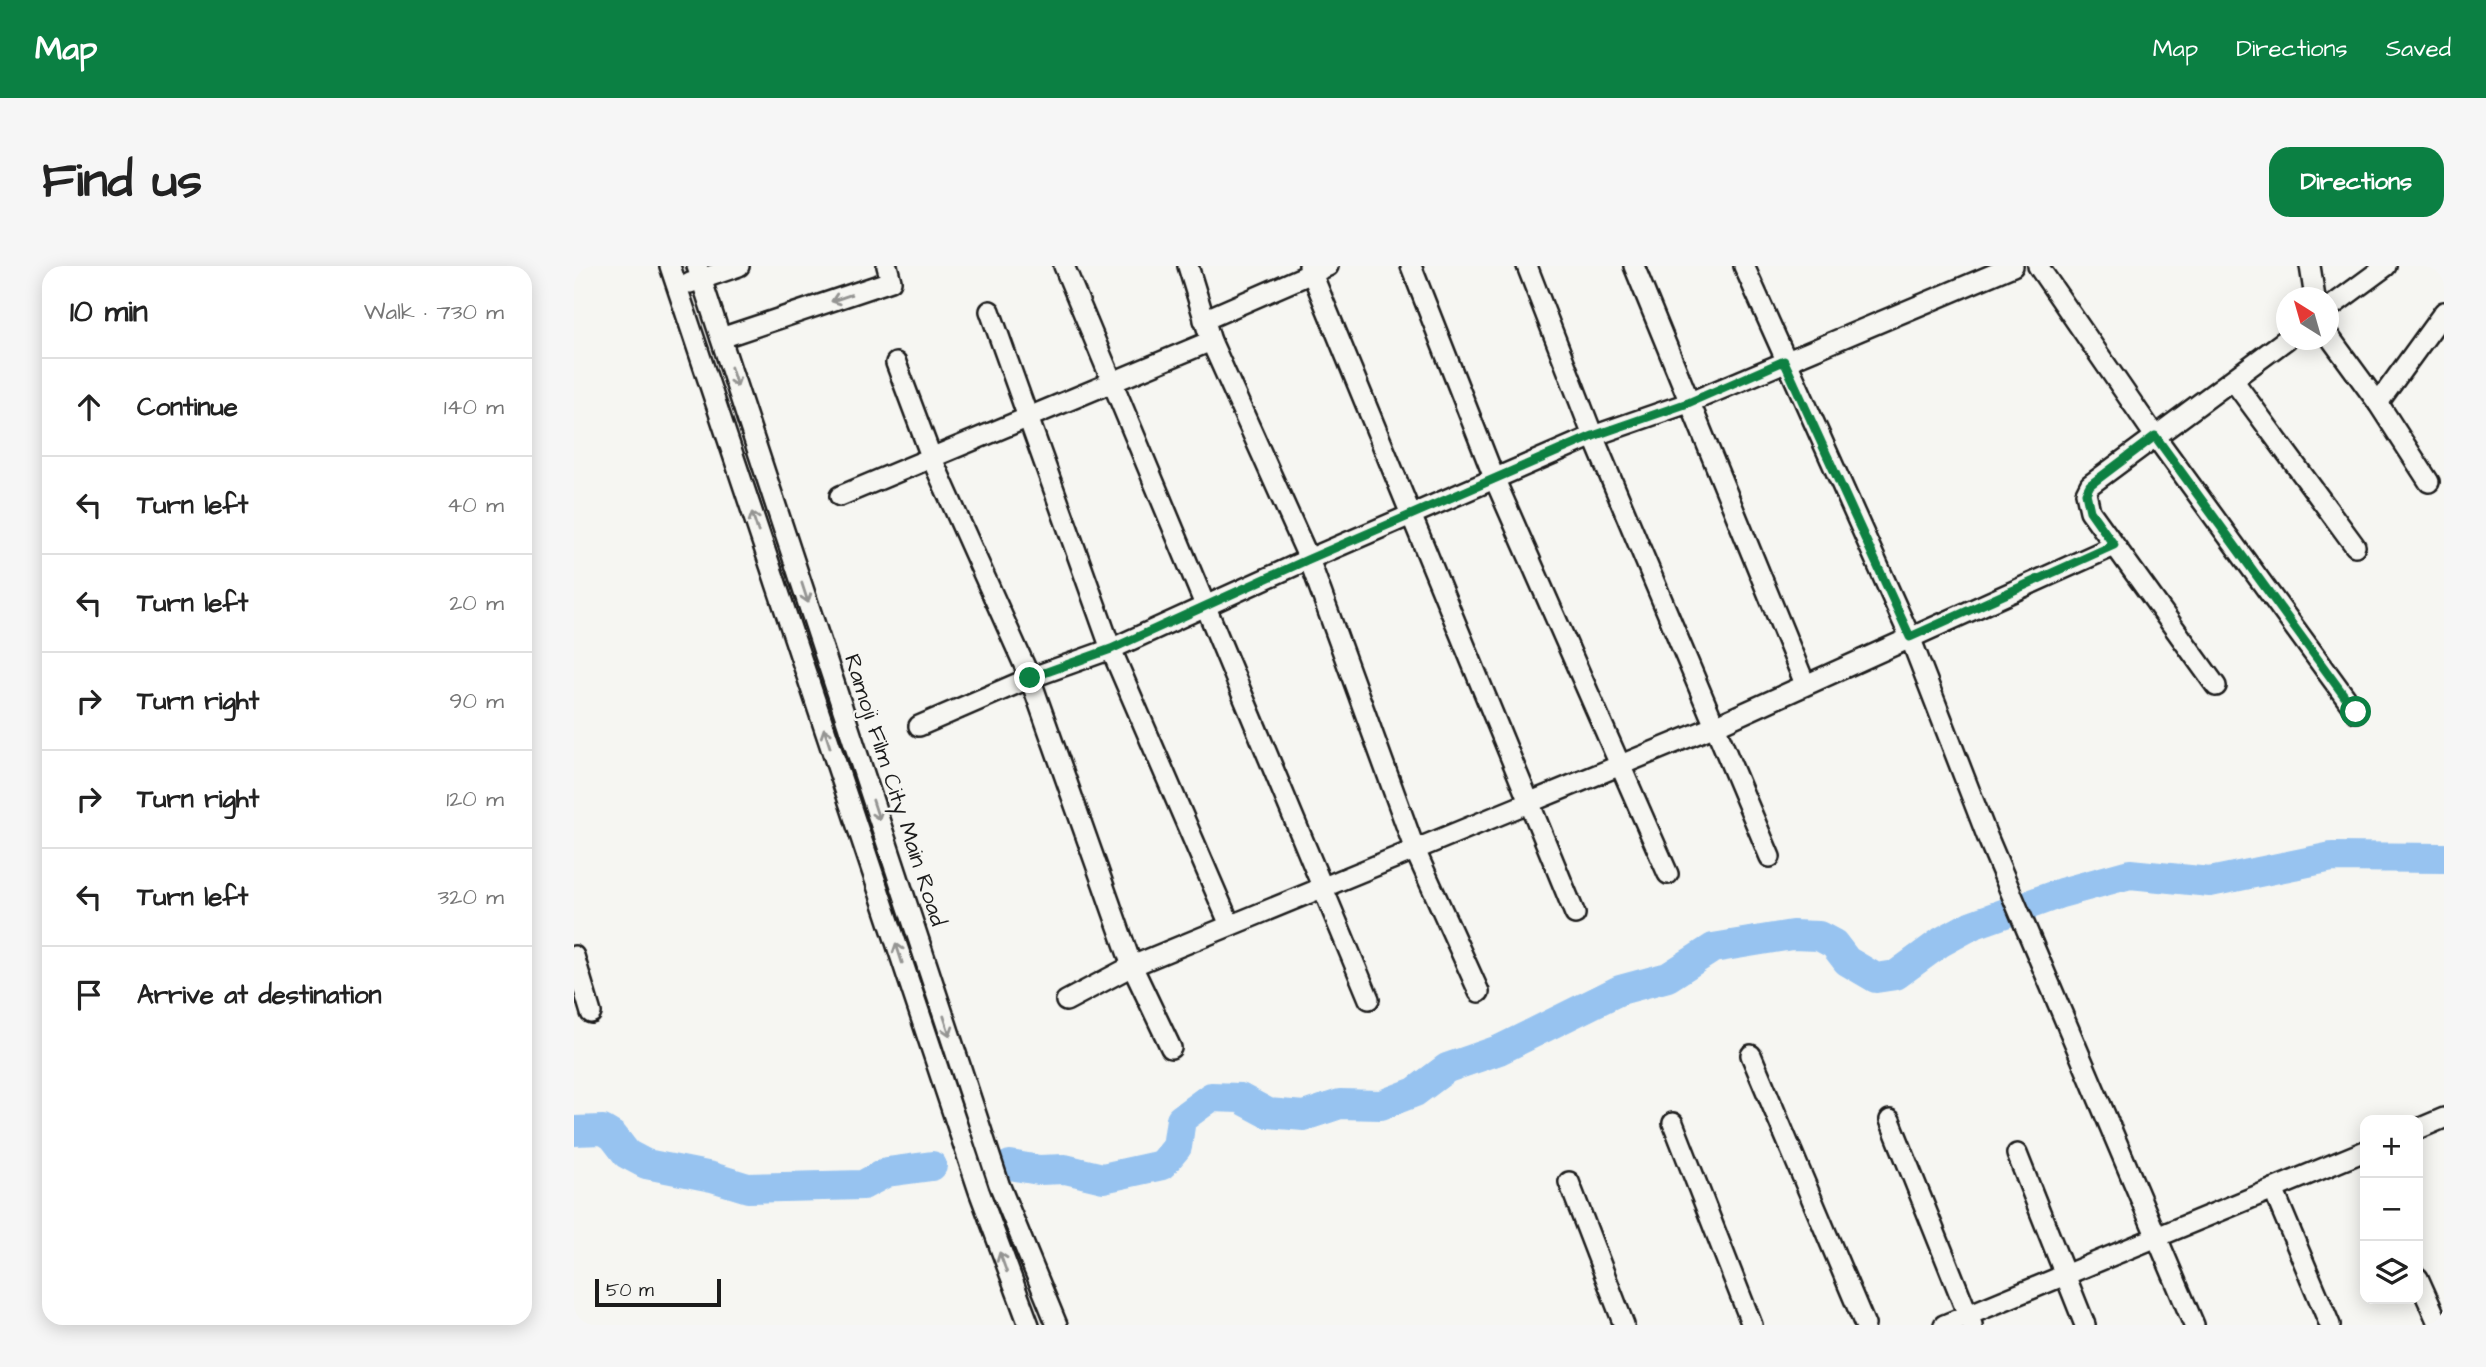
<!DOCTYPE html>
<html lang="en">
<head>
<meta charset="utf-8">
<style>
	:root { --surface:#fff; --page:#f6f6f6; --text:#222; --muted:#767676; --line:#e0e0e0; --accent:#0b8043 }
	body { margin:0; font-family:"Architects Daughter",sans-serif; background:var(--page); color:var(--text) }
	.controls { position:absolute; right:21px; bottom:21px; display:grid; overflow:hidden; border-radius:14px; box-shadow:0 4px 18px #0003 }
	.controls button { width:63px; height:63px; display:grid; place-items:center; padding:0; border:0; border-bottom:2px solid var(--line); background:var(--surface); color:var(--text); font:35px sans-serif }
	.compass { position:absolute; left:1702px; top:21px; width:63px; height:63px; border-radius:50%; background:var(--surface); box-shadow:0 4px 18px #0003; rotate:323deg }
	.scale { position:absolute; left:21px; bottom:18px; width:126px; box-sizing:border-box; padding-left:7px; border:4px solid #1c1c1c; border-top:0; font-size:19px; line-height:24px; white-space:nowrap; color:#1c1c1c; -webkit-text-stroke:5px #f6f6f2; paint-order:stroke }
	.stop { position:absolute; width:21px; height:21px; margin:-16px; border:5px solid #0b8043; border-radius:50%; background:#fff }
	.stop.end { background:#0b8043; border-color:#fff; box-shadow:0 2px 7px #0008 }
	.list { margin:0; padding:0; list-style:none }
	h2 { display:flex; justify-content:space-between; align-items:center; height:91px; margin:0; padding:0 28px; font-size:30px }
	h2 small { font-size:23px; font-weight:400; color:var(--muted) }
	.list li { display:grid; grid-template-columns:46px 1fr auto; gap:21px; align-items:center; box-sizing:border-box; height:98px; padding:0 28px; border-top:2px solid var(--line) }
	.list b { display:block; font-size:26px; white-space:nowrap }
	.list em { font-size:23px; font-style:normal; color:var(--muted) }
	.icon { flex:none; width:38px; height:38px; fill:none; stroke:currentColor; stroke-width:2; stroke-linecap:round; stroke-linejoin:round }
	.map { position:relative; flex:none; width:1870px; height:1059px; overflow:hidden; border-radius:21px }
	header { display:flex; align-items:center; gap:42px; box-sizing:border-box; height:98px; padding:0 35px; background:var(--accent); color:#fff }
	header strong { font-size:33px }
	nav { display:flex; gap:38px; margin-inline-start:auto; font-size:24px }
	.intro { display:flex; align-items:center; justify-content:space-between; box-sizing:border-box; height:168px; padding:0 42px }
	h1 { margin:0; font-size:49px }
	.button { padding:18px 32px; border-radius:21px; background:var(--accent); color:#fff; font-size:24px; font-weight:700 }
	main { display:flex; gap:42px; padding:0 42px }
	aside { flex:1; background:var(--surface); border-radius:21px; box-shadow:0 4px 18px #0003 }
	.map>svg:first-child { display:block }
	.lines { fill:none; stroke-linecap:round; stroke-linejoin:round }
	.river { stroke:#97c3f0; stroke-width:30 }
	.minor-casing { stroke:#1c1c1c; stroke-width:24 }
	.minor { stroke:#f6f6f2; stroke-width:19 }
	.oneway { stroke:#949492 }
	.route { stroke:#0b8043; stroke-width:9 }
	.labels { text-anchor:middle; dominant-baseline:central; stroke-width:5; stroke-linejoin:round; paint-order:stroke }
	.street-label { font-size:23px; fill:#1c1c1c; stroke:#f6f6f2 }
</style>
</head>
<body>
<header>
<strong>Map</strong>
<nav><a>Map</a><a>Directions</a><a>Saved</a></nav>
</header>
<div class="intro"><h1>Find us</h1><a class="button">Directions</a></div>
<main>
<aside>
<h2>10 min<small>Walk · 730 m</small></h2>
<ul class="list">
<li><svg class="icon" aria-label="ahead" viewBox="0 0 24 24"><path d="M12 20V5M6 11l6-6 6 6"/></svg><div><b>Continue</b></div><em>140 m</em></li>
<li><svg class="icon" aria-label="left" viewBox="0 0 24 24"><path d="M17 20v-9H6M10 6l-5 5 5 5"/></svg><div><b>Turn left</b></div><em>40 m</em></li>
<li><svg class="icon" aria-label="left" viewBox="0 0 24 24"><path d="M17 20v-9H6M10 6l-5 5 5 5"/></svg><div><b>Turn left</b></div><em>20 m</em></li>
<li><svg class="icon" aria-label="right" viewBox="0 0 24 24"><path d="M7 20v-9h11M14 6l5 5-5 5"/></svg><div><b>Turn right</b></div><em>90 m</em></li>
<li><svg class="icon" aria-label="right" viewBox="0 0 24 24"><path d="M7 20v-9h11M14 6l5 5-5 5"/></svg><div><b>Turn right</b></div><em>120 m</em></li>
<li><svg class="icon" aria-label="left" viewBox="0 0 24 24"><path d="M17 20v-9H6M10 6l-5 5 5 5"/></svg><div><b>Turn left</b></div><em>320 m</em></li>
<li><svg class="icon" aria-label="arrive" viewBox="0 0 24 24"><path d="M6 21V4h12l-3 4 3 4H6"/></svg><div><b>Arrive at destination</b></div></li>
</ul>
</aside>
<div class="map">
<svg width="1870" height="1059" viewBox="0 0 1870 1059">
	<rect width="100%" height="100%" fill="#f6f6f2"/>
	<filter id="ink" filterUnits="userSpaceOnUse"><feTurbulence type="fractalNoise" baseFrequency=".0143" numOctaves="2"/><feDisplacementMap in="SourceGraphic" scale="14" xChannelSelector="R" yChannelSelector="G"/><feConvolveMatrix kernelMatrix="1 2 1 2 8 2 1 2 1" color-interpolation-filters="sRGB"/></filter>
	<g filter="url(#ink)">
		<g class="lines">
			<g class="river">
				<polyline points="0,865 29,864 39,870 53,888 72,898 138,911 174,922 289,919 313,906 358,900"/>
				<polyline points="436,899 465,904 491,903 529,912 588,899 603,881 607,853 637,831 666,832 694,847 730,850 766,838 807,839 841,826 873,802 925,784 1046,724 1094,711 1139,682 1218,669 1245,670 1260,678 1273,695 1302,712 1322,709 1367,676 1398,659 1487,627 1556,608 1636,616 1758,591 1870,592"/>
			</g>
			<defs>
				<g id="minor">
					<polyline points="96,0 405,925 455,1059"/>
					<polyline points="123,0 425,918 483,1059"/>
					<polyline points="490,0 795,733"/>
					<polyline points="614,0 637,75 735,293 841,584 905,726"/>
					<polyline points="735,0 1001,648"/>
					<polyline points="837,0 921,214 1094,608"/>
					<polyline points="953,0 1019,170 1196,591"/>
					<polyline points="1060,0 1231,418"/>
					<polyline points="1170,0 1336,371 1413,570 1620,1059"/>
					<polyline points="1464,0 1581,170 1782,446"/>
					<polyline points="1736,0 1741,32"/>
					<polyline points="116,17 165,0"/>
					<polyline points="1755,42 1812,0"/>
					<polyline points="416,45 537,383 656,659"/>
					<polyline points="630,54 754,0"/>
					<polyline points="1755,70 1804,137 1855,216"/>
					<polyline points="147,72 317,15 313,0"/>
					<polyline points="322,97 358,193 456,412 558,700 597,782"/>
					<polyline points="1659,114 1781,280"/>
					<polyline points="1804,137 1870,46"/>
					<polyline points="266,230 637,75"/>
					<polyline points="1642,420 1516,245 1512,227 1516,219 1713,73"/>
					<polyline points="345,460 456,412 537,383 735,293 1019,170 1114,137 1439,0"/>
					<polyline points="0,690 17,747"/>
					<polyline points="492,735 558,700 1139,461 1540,280"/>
					<polyline points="1177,789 1291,1059"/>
					<polyline points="1316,854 1398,1059"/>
					<polyline points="1099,857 1178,1059"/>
					<polyline points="1844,863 1870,852"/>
					<polyline points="1443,888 1511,1059"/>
					<polyline points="995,916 1050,1059"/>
					<polyline points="1699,923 1756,1059"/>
					<polyline points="1844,1012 1865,1059"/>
					<polyline points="1370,1059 1791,885"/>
				</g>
			</defs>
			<use href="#minor" class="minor-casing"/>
			<use href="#minor" class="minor"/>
		</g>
		<defs><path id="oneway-shaft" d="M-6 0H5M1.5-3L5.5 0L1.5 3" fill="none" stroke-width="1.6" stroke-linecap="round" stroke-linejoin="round" transform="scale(1.75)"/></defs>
		<g class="oneway">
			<use href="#oneway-shaft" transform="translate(267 32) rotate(161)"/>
			<use href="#oneway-shaft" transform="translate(160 111) rotate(72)"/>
			<use href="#oneway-shaft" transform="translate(181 256) rotate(-108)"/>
			<use href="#oneway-shaft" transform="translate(231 327) rotate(72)"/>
			<use href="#oneway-shaft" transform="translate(253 472) rotate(-108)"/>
			<use href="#oneway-shaft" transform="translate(302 544) rotate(72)"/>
			<use href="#oneway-shaft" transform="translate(325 687) rotate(-108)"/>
			<use href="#oneway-shaft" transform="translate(373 760) rotate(72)"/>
			<use href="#oneway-shaft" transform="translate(429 996) rotate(-110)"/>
		</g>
	</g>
	<g class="lines" filter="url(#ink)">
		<polyline class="route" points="456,412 537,383 735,293 1019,170 1114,137 1210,95 1336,371 1540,279 1516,245 1512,227 1516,219 1581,170 1782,446"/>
	</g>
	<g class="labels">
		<g class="street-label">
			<text transform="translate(321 524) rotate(72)">Ramoji Film City Main Road</text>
		</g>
	</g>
</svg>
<div class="controls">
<button>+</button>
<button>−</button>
<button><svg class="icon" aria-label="layers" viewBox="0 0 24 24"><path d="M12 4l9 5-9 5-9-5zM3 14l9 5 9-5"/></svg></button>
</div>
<svg class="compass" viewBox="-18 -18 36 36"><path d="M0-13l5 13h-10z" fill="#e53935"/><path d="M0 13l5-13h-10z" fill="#767676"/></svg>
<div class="scale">50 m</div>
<div class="stop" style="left:1782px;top:446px"></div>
<div class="stop end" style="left:456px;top:412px"></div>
</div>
</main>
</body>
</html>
